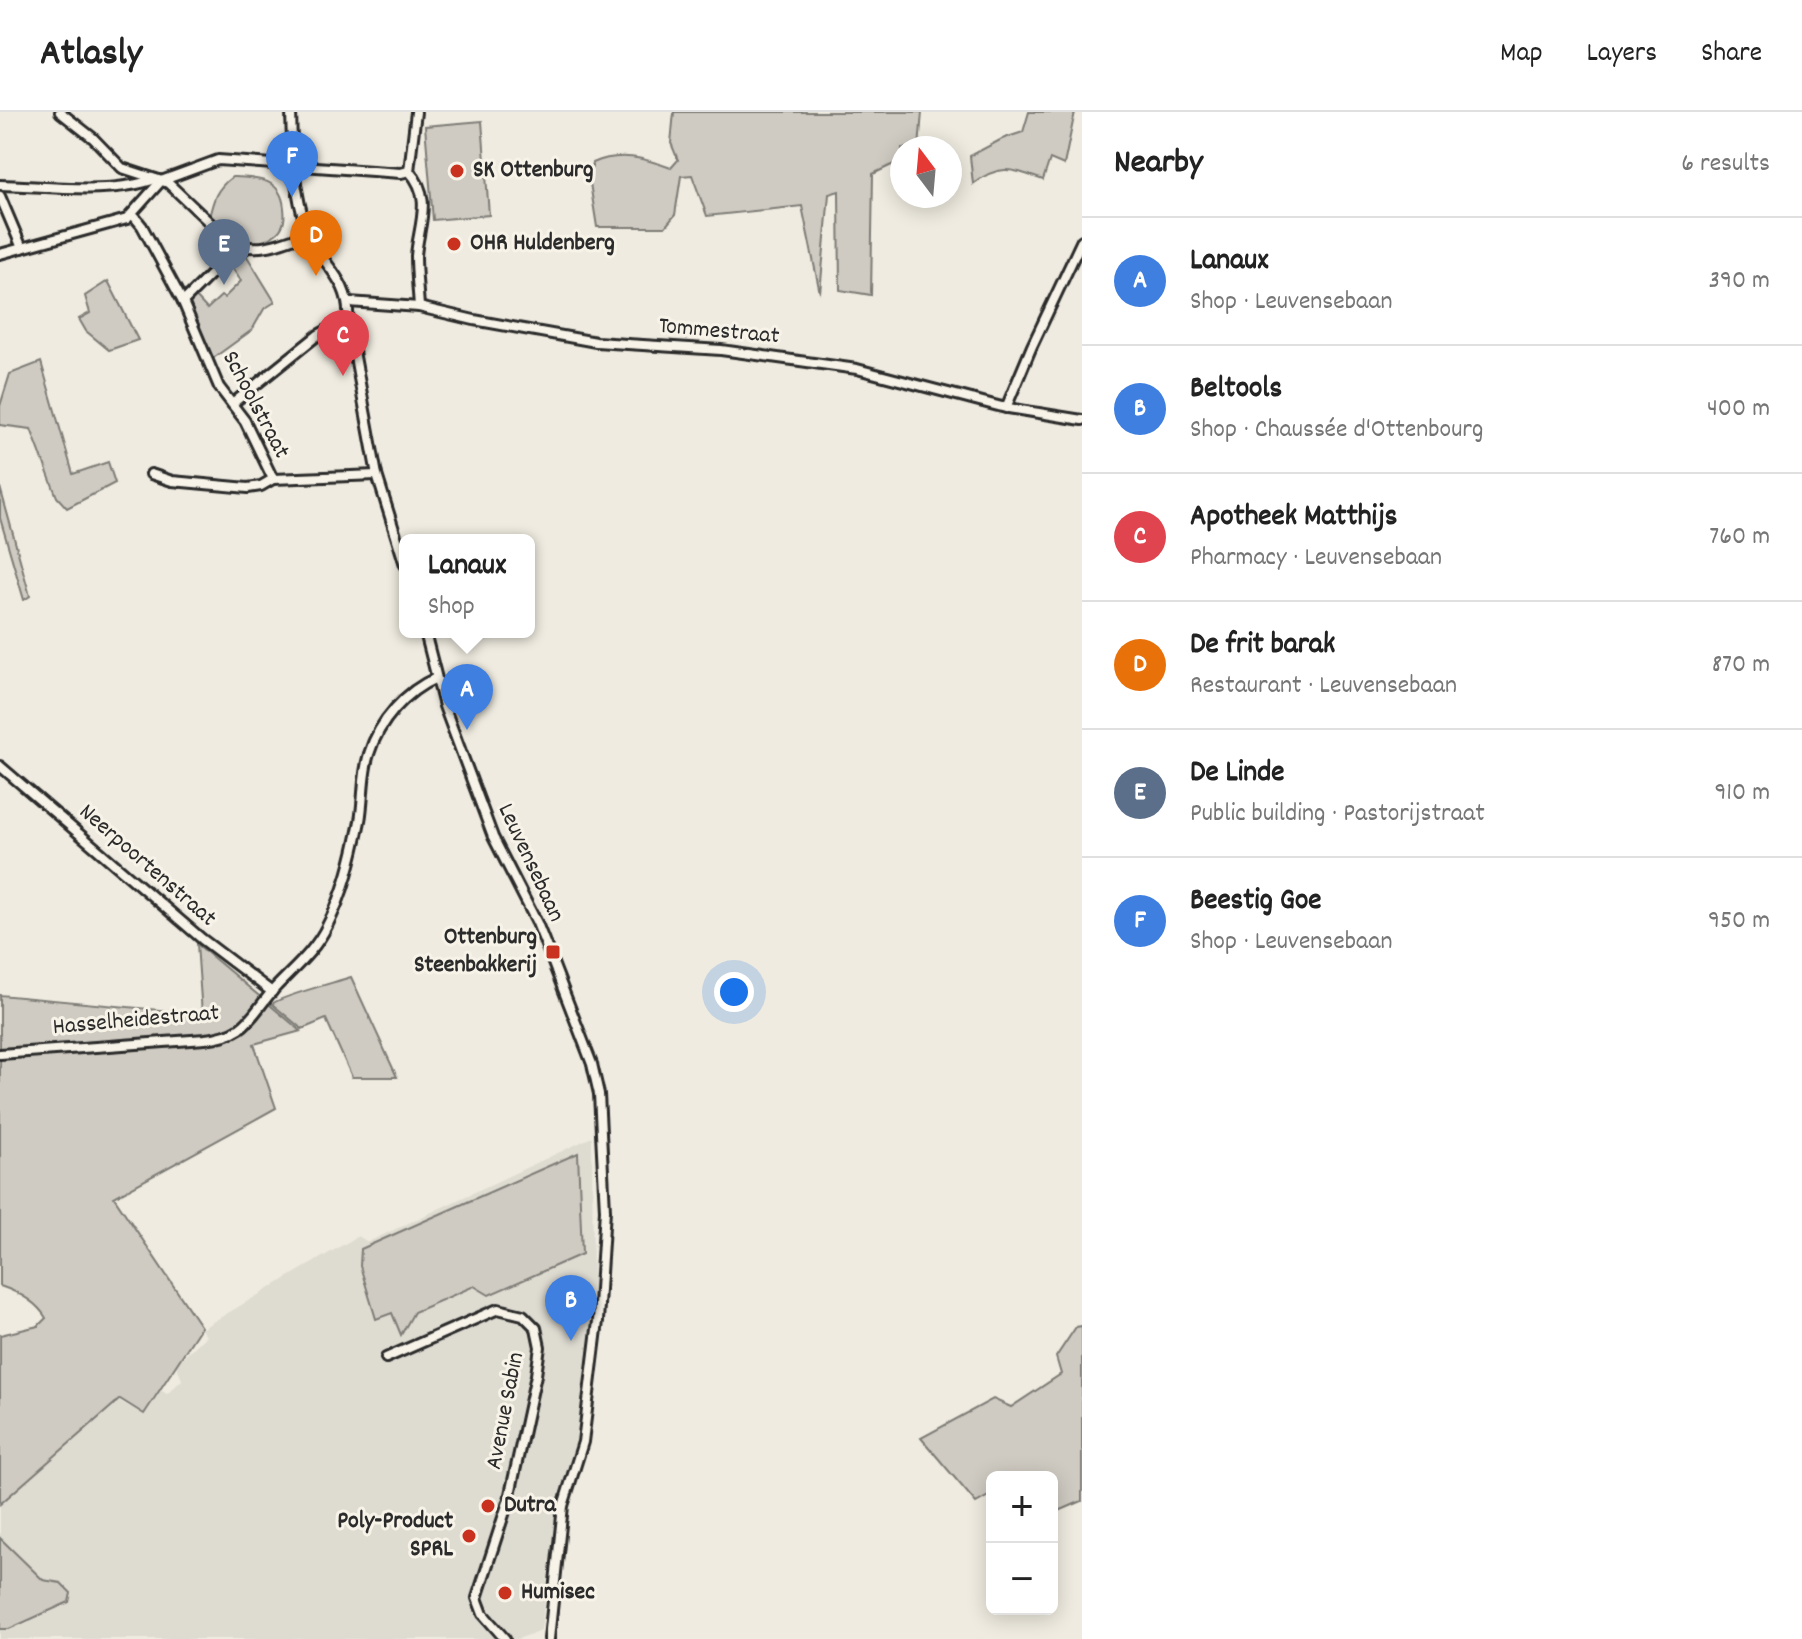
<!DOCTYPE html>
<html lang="en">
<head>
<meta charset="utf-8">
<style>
	:root { --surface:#fff; --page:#f2f2f2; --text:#222; --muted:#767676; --line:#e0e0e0; --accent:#c8321e }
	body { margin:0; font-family:Dekko,sans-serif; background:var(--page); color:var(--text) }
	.controls { position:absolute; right:24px; bottom:24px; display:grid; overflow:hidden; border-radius:12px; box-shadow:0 4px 20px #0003 }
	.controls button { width:72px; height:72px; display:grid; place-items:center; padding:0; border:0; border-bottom:2px solid var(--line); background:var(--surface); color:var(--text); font:40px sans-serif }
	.compass { position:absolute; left:890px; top:24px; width:72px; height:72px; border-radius:50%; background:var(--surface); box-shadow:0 4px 20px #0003; rotate:344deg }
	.you { position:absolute; left:734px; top:880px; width:28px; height:28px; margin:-20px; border:6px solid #fff; border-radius:50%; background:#1a73e8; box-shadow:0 0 0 12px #1a73e833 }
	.badge { display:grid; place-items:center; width:52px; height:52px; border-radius:50%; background:var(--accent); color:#fff; font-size:26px; font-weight:700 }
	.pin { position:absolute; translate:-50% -66px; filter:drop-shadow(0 2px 4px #0008) }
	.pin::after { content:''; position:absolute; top:42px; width:28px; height:24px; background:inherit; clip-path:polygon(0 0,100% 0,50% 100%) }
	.popup { position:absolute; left:399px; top:422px; width:136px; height:104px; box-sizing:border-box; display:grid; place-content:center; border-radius:12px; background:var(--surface); filter:drop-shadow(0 2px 6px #0005); font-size:26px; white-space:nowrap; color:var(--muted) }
	.popup b { font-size:30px; color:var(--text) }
	.popup::after { content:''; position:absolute; left:50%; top:100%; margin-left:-16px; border:16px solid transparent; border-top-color:var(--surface) }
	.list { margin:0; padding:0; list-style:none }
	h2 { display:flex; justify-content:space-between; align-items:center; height:104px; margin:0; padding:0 32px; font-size:34px }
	h2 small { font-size:26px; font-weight:400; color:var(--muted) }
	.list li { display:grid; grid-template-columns:52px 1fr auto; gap:24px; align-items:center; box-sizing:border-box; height:128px; padding:0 32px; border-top:2px solid var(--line) }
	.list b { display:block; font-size:30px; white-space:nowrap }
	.list p { margin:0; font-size:26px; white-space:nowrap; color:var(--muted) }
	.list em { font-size:26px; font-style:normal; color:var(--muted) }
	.map { position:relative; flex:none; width:1082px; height:1527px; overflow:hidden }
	header { display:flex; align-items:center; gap:48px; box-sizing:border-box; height:112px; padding:0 40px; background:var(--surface); border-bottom:2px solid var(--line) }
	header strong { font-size:38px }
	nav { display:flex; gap:44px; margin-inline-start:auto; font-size:28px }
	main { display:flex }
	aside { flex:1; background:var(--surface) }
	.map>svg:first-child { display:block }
	.built { fill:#dedbd1 }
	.green { fill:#cfcbc2; stroke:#7d7b76; stroke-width:2 }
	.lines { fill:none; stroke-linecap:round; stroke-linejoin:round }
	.minor-casing { stroke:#2b2b2b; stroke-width:14 }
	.minor { stroke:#f7f3e8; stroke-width:8 }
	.poi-dot { fill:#c8321e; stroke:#f7f3e8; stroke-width:3 }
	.labels { text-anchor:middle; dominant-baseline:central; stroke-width:6; stroke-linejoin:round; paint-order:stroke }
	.poi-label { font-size:24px; font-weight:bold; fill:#2b2b2b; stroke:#f7f3e8; text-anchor:start }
	.street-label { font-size:24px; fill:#2b2b2b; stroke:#f7f3e8 }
</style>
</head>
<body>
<header>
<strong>Atlasly</strong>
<nav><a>Map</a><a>Layers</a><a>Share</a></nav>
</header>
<main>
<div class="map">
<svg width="1082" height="1527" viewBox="0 0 1082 1527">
	<rect width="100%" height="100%" fill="#efebe0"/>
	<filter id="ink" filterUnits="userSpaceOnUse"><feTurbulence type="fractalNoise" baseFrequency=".0125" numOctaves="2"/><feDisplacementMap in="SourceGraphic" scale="16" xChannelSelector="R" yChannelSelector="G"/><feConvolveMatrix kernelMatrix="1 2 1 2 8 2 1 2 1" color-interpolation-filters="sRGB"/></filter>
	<g filter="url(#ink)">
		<polygon class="built" points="592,1025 593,1181 582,1322 558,1384 541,1518 518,1527 0,1527 0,1391 116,1287 144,1303 154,1274 167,1282 182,1268 176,1252 206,1224 201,1217 358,1124 368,1130"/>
		<g class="green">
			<path d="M674,0H922L919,36H902V48L873,62L871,183L840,178L839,79L829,82L820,181L802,94L707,104L692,63L681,64L675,103L665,115H597L589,65L593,51C619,39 644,46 671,56L678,48L671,31Z"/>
			<path d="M1029,0H1075L1064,53L1050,47L1043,68C1012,57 1000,51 973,72L970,44L1002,27L1023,20Z"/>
			<polygon points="482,9 489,103 433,108 425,14"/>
			<path d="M232,65C258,66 281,66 284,96C285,105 285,113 278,120C273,125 263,129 257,133L235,128L209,106C213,88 216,77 232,65Z"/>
			<polygon points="245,141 275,190 264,197 252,218 212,247 188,190 195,184 207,197 221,184 224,186 241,169 229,151"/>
			<polygon points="108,169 138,228 109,238 86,219 79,207 90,201 85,184"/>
			<polygon points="41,250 73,362 108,350 115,371 67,396 57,385 31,317 0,313 0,294 10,262"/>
			<polygon points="0,375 30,484 24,488 0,406"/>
			<path d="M197,832L301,919L254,932L276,996L114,1085L201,1215L144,1302L120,1287L0,1392V1223L38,1214L46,1206C36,1189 18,1180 0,1174V883L202,902Z"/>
			<path d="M351,865L397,965H352L326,907L302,917L272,892C278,885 336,870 351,865Z"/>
			<polygon points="578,1041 582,1142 489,1183 474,1174 414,1200 401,1223 392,1201 376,1207 360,1154 361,1137"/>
			<polygon points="1082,1214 1082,1389 1052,1402 1052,1365 992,1365 992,1382 976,1391 921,1326 993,1287 1011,1295 1061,1262 1056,1245 1076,1215"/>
			<polygon points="0,1426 43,1468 61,1471 71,1481 69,1490 9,1517 0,1517"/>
		</g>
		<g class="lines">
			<defs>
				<g id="minor">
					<path d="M60,0L93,26L122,56L168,71L229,129C255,143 282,131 308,121"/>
					<path d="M291,0C292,40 294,80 307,118C319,152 351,166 348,207L377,363L405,453"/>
					<path d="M409,59C434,86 418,114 416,144C416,161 418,178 419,195"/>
					<polyline points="409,59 416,0"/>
					<path d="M0,73C47,74 111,83 155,67"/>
					<polyline points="0,84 22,136"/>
					<polyline points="133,103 142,114 183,190 219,275 245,309 273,367 377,363"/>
					<polyline points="0,142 127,107 161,69 218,48 401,61 409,59"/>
					<polyline points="183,190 229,144 245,137"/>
					<polyline points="349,190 419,195 474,208 596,230 721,238 857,257 1002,295 1082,308"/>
					<polyline points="232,292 318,223 348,207"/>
					<polyline points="1006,296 1032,234 1082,128"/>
					<polyline points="151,362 172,369 248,376 261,374 273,367"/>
					<polyline points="425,520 444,594 493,725 537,811 551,846 592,952 599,982 605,1098 598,1209 583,1330 563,1394 549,1527"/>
					<polyline points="0,654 202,827 272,880"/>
					<path d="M0,942L205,927C250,922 249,904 276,875C294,856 315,839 327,814C344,782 353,744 360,709C364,687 362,663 369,642C379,609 406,579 436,566"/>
					<polyline points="386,1246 498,1197 523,1203 536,1216 540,1235 536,1263 509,1387 477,1486 483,1502 505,1527"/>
				</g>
			</defs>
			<use href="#minor" class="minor-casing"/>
			<use href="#minor" class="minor"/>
		</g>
	</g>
	<g class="poi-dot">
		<circle cx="457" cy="59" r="8"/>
		<circle cx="454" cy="132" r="8"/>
		<rect x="545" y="832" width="16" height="16" rx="4"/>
		<circle cx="488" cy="1394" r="8"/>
		<circle cx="469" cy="1424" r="8"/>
		<circle cx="505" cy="1481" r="8"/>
	</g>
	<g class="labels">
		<g class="poi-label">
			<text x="473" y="59">SK Ottenburg</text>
			<text x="470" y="132">OHR Huldenberg</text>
			<text x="537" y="826" text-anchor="end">Ottenburg<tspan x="537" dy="28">Steenbakkerij</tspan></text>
			<text x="504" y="1394">Dutra</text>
			<text x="453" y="1410" text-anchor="end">Poly-Product<tspan x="453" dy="28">SPRL</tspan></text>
			<text x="521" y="1481">Humisec</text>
		</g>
		<g class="street-label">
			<text transform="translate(719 220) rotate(5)">Tommestraat</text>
			<text transform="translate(255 293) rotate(62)">Schoolstraat</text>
			<text transform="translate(530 751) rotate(65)">Leuvensebaan</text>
			<text transform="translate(147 754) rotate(41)">Neerpoortenstraat</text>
			<text transform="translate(136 909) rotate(-5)">Hasselheidestraat</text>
			<text transform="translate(506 1299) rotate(-79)">Avenue Sabin</text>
		</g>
	</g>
</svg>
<div class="controls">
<button>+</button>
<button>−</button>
</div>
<svg class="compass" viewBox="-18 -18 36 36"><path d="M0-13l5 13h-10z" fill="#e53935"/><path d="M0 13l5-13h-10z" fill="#767676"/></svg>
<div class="you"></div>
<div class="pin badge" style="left:467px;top:618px;background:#3f7fe0">A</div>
<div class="popup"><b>Lanaux</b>Shop</div>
<div class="pin badge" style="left:571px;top:1229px;background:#3f7fe0">B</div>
<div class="pin badge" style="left:343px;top:264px;background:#e0444e">C</div>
<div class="pin badge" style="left:316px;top:164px;background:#e8710a">D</div>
<div class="pin badge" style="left:224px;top:173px;background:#5c6f8a">E</div>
<div class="pin badge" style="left:292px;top:85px;background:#3f7fe0">F</div>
</div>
<aside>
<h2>Nearby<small>6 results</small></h2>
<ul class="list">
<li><span class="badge" style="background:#3f7fe0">A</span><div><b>Lanaux</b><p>Shop · Leuvensebaan</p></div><em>390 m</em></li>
<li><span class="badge" style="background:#3f7fe0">B</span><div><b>Beltools</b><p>Shop · Chaussée d'Ottenbourg</p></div><em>400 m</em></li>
<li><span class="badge" style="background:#e0444e">C</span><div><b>Apotheek Matthijs</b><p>Pharmacy · Leuvensebaan</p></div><em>760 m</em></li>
<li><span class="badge" style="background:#e8710a">D</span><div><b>De frit barak</b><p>Restaurant · Leuvensebaan</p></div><em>870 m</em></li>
<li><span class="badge" style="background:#5c6f8a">E</span><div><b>De Linde</b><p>Public building · Pastorijstraat</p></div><em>910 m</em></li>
<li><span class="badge" style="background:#3f7fe0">F</span><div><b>Beestig Goe</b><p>Shop · Leuvensebaan</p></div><em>950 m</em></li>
</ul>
</aside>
</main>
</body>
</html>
